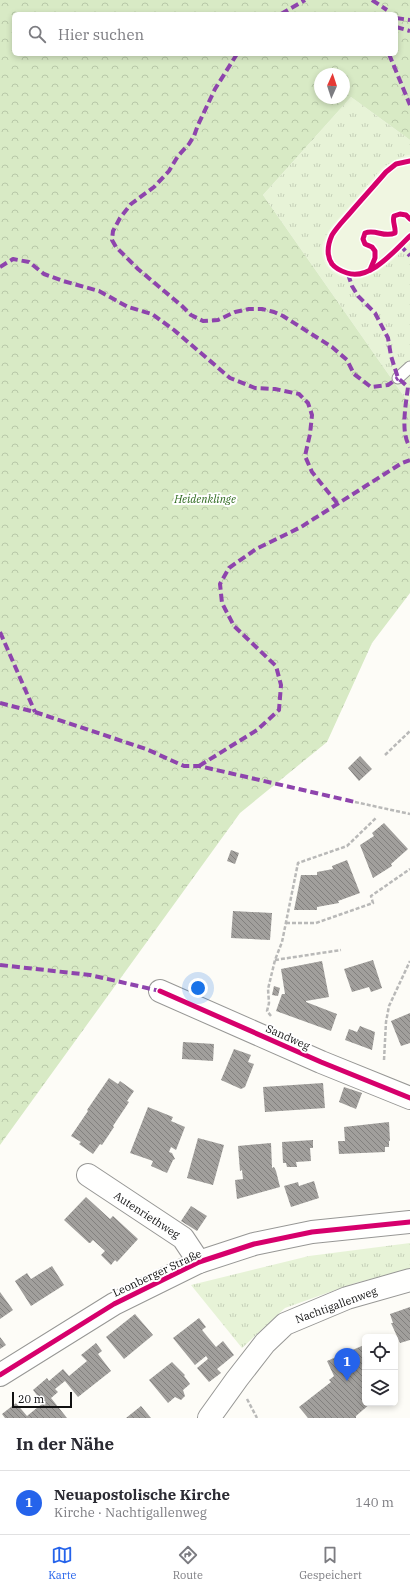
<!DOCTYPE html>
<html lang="de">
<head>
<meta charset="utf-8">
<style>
	:root { --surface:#fff; --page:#f2f2f3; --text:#2b2b33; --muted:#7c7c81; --line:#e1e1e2; --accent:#2563eb }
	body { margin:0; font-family:"IBM Plex Serif",serif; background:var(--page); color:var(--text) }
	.controls { position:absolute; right:12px; bottom:12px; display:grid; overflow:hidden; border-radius:6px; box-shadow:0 2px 6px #0003 }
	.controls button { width:36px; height:36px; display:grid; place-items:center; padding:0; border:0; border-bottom:1px solid var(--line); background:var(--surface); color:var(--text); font:20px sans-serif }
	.compass { position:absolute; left:314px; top:68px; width:36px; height:36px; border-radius:50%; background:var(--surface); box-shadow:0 2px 6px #0003; rotate:3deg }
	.scale { position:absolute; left:12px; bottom:10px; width:60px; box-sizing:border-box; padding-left:4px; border:2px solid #111; border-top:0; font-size:11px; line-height:14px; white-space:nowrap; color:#111; -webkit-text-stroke:3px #fff; paint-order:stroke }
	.you { position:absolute; left:198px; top:988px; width:14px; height:14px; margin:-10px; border:3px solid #fff; border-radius:50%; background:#1a73e8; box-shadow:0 0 0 6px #1a73e833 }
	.badge { display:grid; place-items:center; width:26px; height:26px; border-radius:50%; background:var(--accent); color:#fff; font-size:13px; font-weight:700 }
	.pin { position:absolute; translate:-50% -33px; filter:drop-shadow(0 1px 2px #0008) }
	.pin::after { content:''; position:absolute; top:21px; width:14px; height:12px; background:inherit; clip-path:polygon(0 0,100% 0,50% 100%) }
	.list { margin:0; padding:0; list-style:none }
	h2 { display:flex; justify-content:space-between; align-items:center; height:52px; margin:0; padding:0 16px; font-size:17px }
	h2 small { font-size:13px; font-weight:400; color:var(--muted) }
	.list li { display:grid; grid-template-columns:26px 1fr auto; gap:12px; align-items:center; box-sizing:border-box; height:64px; padding:0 16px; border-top:1px solid var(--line) }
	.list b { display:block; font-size:15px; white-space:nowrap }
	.list p { margin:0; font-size:13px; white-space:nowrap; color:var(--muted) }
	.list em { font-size:13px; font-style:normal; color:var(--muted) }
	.icon { flex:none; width:22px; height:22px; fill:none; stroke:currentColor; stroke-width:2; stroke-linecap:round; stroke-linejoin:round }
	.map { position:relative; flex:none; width:410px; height:1418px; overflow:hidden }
	.search { position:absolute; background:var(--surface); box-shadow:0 2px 6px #0003; left:12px; right:12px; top:12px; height:44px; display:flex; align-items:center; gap:10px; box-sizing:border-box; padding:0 14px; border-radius:6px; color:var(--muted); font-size:15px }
	.sheet { height:116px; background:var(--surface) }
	nav { display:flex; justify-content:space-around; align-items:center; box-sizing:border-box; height:56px; border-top:1px solid var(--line); background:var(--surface); font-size:11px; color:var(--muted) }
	nav a { display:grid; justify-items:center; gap:2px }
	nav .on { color:var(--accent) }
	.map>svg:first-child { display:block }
	.grass { fill:url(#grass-tufts) }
	.forest { fill:url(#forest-crowns); fill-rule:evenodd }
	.pitch { fill:#f0f6e1 }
	.building { fill:url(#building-back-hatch) }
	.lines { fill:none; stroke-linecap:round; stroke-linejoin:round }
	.lane-casing { stroke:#979795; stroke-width:13 }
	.street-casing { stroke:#979795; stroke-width:24 }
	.path { stroke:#b9b9b8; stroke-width:2.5; stroke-dasharray:4 2; stroke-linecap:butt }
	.lane { stroke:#fffffe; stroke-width:11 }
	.street { stroke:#fffffe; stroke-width:22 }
	.quiet { stroke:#8e44ad; stroke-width:4; stroke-dasharray:8 4; stroke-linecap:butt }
	.cycleway-casing { stroke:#fff; stroke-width:8 }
	.cycleway { stroke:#d6006c; stroke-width:5 }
	.labels { text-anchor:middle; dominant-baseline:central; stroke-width:4; stroke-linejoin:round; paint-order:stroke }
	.park-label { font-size:11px; font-style:italic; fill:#2f6b1f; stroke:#fff }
	.street-label { font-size:11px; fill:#111; stroke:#fff }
</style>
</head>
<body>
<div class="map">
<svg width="410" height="1418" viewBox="0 0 410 1418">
	<defs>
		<pattern id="grass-tufts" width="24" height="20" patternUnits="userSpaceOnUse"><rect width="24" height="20" fill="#e7f3d7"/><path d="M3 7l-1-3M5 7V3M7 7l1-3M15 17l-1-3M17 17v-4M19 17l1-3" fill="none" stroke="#c5cfb8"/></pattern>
		<pattern id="forest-crowns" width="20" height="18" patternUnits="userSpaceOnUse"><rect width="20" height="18" fill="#d8eac5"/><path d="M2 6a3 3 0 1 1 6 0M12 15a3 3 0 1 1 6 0" fill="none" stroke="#b8c8a8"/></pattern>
		<pattern id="building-back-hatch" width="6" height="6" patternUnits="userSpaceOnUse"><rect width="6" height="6" fill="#a19f9c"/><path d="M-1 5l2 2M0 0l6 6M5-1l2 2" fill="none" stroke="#82807e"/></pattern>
	</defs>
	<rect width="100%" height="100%" fill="#fdfcf7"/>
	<g class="grass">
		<polygon points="351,97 410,140 410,405 263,195"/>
		<polygon points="410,1243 410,1269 355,1283 285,1308 242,1348 191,1285 309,1256"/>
	</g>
	<path class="forest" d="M0,0H410V140L351,97L263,195L410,405V593L372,643L327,742L240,813L0,1145ZM14,14H396V54H14ZM320,74H344V98H320Z"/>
	<path class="pitch" d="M407,155H410V244C397,256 383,271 366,277C346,285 319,271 322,246C324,239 327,233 331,227L382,168L393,161Z"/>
	<g class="building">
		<polygon points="360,756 372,769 359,781 348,768"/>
		<polygon points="384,823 408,849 391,864 392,866 373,878 360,845 374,836 372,833"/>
		<polygon points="231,850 239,853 235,864 227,861"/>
		<polygon points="347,860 360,893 338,901 339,903 317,907 317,910 294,910 301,875 317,875 317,872 333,869 332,866"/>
		<polygon points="233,911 272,913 270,940 231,938"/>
		<polygon points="373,960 382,988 371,992 369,987 352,992 344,969"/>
		<polygon points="322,961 329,997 306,1001 306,1002 337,1014 331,1031 276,1011 282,994 285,994 281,969"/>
		<polygon points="274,986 280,988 278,996 272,995"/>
		<polygon points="410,1013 410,1043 401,1046 391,1021"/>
		<polygon points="360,1026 375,1032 372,1050 345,1040 349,1029 357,1032"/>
		<polygon points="183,1042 214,1044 213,1061 182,1059"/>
		<polygon points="234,1049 251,1055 248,1062 254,1064 245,1087 241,1089 221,1080"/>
		<polygon points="109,1078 118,1084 120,1081 134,1091 127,1101 129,1102 113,1126 114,1127 102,1145 100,1144 93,1154 79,1144 81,1142 71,1136 88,1111 87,1110"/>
		<polygon points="323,1083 325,1108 265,1112 263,1087"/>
		<polygon points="344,1087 362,1093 356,1109 339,1102"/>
		<polygon points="148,1107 173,1117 171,1121 185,1127 176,1150 171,1147 169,1152 172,1153 175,1159 173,1160 167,1173 151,1166 153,1161 130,1153"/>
		<polygon points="389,1122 390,1141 389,1141 389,1147 385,1147 385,1152 339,1154 338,1141 345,1141 344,1127"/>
		<polygon points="198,1138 224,1145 213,1185 187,1178"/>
		<polygon points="313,1140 313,1148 310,1148 311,1161 296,1162 297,1167 287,1167 286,1163 283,1163 282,1142"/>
		<polygon points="271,1143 272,1168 274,1167 276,1171 280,1187 237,1199 235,1180 243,1179 242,1170 240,1171 238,1146"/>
		<polygon points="314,1181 319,1198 291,1207 284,1186 298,1182 299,1186"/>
		<polygon points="86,1197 110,1219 113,1216 138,1239 117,1262 115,1260 111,1265 101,1255 105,1251 93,1240 90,1243 89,1243 64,1220"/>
		<polygon points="191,1206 207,1216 197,1231 181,1221"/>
		<polygon points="52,1266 64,1285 31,1306 15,1281 27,1273 31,1279"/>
		<polygon points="0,1292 13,1310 0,1319"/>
		<polygon points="410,1307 410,1340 400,1343 391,1323 393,1323 390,1314"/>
		<polygon points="135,1314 153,1335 124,1359 106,1337"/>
		<polygon points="199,1318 206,1327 202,1330 216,1347 223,1341 234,1355 217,1369 221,1373 209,1382 197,1368 208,1359 206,1356 195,1365 173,1338"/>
		<polygon points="0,1337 6,1345 0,1349"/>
		<polygon points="96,1343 102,1351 98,1354 111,1371 78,1397 65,1381 55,1389 58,1392 51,1398 67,1418 5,1418 2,1414 16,1403 27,1416 43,1403 33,1390 47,1378 49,1381 63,1369 69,1376 87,1361 81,1355"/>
		<polygon points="364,1345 365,1403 371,1403 356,1416 356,1418 308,1418 299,1407 331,1382 329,1380 334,1376 327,1361"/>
		<polygon points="172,1362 185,1375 184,1376 190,1384 183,1390 185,1396 181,1400 175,1397 168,1403 149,1380"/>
		<polygon points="141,1406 151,1418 126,1418"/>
	</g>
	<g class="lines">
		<defs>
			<polyline id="lane" points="398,378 410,367"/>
			<g id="street">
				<polyline points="160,991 321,1062 410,1098"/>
				<polyline points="88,1175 183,1238 199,1262"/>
				<polyline points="0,1375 114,1304 199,1262 254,1244 312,1232 410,1222"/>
				<polyline points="209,1418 237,1379 265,1343 285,1324 347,1298 410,1280"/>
			</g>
		</defs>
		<use href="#lane" class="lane-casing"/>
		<use href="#street" class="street-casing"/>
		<g class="path">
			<polyline points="385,755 410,731"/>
			<polyline points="355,802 410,814"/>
			<polyline points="286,923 316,923 373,903 371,896 410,869"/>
			<polyline points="275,960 341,950"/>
			<polyline points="271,1016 267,1011 269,1003 268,989 275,960 282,942 298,863 347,846 377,817"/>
			<polyline points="384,1060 386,1022 389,1006 410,961"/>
			<polyline points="247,1399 257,1418"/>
		</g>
		<use href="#lane" class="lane"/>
		<use href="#street" class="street"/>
		<g class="quiet">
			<polyline points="372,0 387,10"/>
			<polyline points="281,14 305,0"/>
			<polyline points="396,18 410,20"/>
			<polyline points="396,27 410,31"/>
			<polyline points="237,54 215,89 198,125 194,136 189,144 178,156 169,171 154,187 131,204 120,218 113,231 112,240 116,247 138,269 182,306 191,315 203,321 218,320 235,312 249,309 262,309 274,312 283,316 332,347 347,360 354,374 371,387 388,385 398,378"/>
			<polyline points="389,54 410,105"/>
			<polyline points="400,245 410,256"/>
			<polyline points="0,267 13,259 29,262 44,274 63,281 99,291 128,307 152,314 174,330 230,378 255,388 275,389 299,394 308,403 312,415 310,434 305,456 312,472 337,503"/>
			<path d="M348,274L352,286L358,296L375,313L388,338L391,356L398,378L408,387C406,404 400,433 410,447"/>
			<polyline points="0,632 35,712"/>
			<polyline points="0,703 35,712 146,749 184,766 199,766 355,802"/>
			<polyline points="199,766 257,730 279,710 281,685 276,666 234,626 222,603 220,584 229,568 256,549 301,527 402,463 410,460"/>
			<polyline points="0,965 90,975 160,991"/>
		</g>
		<defs>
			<g id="cycleway">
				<path d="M410,161L396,164L386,172C374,186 362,199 350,213C344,220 337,227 332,235C328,244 326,255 332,264C336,269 341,271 347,273C370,281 395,250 410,236"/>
				<path d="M370,270L375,258V251L372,247L365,244L363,239L365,233C376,229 384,238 395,233C396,227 392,222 394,216L400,214L406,215L410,219"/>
				<polyline points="160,991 321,1062 410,1098"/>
				<polyline points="0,1375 114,1304 199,1262 254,1244 312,1232 410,1222"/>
			</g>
		</defs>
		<use href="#cycleway" class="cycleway-casing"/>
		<use href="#cycleway" class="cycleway"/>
	</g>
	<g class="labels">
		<g class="park-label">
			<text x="205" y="499">Heidenklinge</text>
		</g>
		<g class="street-label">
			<text transform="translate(288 1037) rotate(24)">Sandweg</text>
			<text transform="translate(147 1215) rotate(33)">Autenriethweg</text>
			<text transform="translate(157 1273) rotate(-25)">Leonberger Straße</text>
			<text transform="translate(336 1305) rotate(-20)">Nachtigallenweg</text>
		</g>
	</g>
</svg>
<div class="controls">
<button><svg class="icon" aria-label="locate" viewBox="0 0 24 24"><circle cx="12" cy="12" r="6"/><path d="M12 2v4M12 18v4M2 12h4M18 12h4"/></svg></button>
<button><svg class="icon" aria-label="layers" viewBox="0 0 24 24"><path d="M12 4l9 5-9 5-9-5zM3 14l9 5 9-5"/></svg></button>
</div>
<svg class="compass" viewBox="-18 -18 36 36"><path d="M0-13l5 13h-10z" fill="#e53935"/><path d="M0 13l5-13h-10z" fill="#7c7c81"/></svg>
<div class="scale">20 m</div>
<div class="you"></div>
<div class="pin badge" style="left:347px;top:1381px">1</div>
<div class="search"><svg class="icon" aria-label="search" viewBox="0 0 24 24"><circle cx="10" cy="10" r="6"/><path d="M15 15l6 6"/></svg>Hier suchen</div>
</div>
<section class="sheet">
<h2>In der Nähe<small></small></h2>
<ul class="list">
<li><span class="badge">1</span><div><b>Neuapostolische Kirche</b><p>Kirche · Nachtigallenweg</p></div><em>140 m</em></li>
</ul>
</section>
<nav>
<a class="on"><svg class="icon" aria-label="map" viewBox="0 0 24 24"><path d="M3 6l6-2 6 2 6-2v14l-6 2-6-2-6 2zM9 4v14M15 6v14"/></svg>Karte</a>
<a><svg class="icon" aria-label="directions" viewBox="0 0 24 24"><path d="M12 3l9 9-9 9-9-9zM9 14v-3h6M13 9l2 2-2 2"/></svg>Route</a>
<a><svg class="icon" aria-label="saved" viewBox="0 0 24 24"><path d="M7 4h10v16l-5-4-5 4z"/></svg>Gespeichert</a>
</nav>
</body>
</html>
